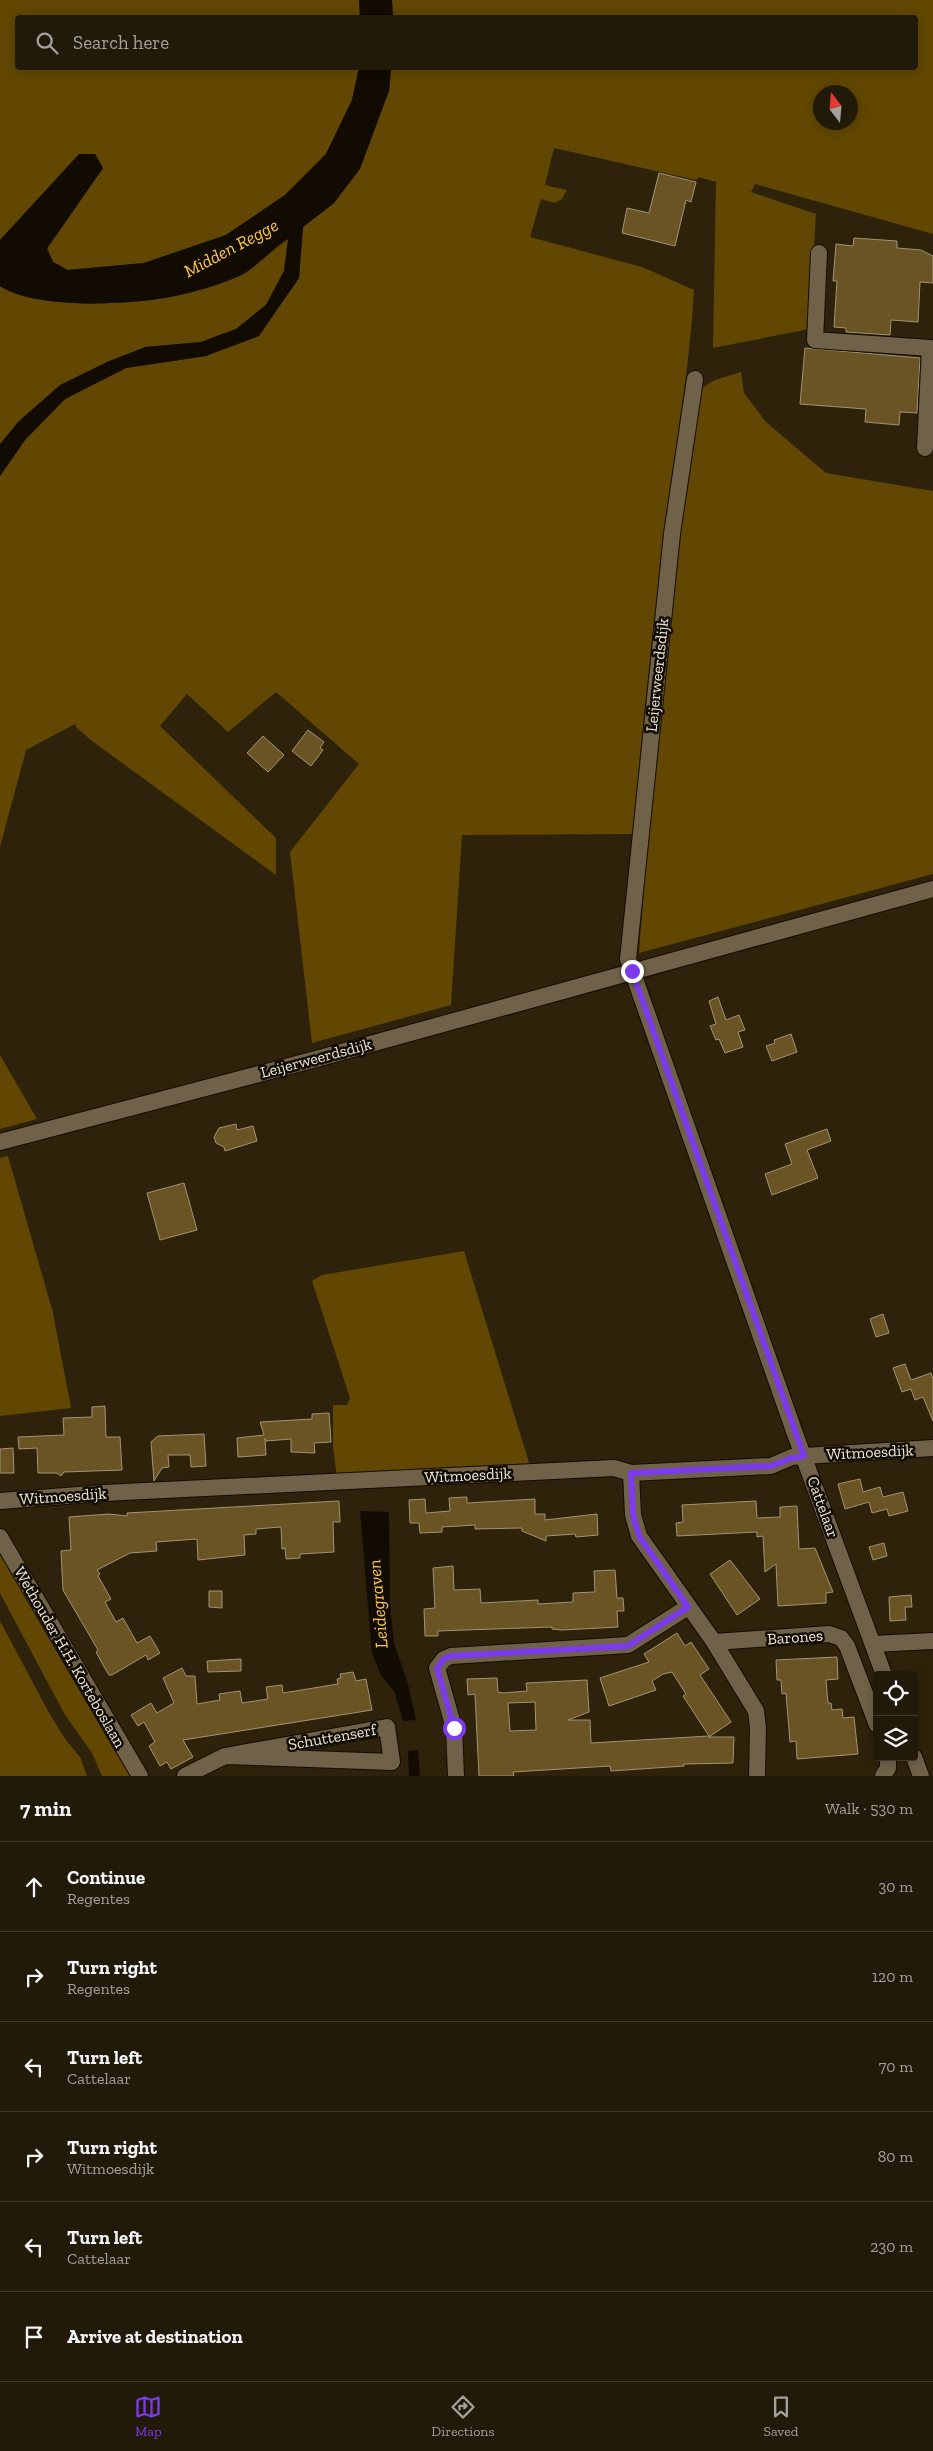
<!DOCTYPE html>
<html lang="en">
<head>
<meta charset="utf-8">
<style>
	:root { --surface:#221a08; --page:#2e2716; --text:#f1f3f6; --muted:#a2a19c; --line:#3f3829; --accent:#7c3aed }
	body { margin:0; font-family:"Zilla Slab",serif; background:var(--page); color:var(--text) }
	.controls { position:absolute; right:15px; bottom:15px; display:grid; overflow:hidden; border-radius:5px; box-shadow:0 2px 12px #0003 }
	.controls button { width:45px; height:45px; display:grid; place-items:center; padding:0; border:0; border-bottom:1px solid var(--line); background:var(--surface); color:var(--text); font:25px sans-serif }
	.compass { position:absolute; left:813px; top:85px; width:45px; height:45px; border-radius:50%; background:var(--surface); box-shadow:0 2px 12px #0003; rotate:344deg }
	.stop { position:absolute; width:15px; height:15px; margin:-11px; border:4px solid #7c3aed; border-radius:50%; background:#fff }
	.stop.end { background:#7c3aed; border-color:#fff; box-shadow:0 1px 5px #0008 }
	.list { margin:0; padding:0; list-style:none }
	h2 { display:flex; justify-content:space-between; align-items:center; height:65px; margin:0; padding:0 20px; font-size:21px }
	h2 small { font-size:16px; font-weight:400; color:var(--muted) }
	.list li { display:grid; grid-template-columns:32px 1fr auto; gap:15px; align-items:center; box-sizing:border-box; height:90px; padding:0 20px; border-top:1px solid var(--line) }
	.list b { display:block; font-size:19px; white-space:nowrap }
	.list p { margin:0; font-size:16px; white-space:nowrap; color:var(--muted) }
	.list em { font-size:16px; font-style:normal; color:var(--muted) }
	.icon { flex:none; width:28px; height:28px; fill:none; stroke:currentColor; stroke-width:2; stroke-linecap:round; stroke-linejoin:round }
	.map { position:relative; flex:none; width:933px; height:1776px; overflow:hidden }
	.search { position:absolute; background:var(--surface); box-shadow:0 2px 12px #0003; left:15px; right:15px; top:15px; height:55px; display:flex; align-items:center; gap:12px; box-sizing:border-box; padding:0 18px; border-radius:5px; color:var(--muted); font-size:19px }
	.sheet { height:605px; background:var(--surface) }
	nav { display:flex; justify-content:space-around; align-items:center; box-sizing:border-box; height:70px; border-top:1px solid var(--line); background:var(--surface); font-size:14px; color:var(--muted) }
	nav a { display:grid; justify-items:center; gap:2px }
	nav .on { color:var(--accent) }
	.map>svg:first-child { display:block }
	.green { fill:#614701; fill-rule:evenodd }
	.water { fill:#110b02 }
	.building { fill:#6a5424; stroke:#a19377; fill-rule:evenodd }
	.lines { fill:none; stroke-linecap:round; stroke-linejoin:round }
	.minor-casing { stroke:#160b00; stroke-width:18 }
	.minor { stroke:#6f6248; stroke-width:16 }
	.route { stroke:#7c3aed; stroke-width:6 }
	.labels { text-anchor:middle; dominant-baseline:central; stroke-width:5; stroke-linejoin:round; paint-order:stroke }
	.street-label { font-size:16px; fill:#ede5d7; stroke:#120d04 }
	.water-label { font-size:18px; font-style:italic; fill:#fec84a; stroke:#120d04 }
</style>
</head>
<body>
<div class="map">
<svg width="933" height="1776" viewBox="0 0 933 1776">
	<rect width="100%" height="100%" fill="#2e230a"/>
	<g class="green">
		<polygon points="0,0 359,0 360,17 18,18 18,68 359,68 352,100 326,154 285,195 226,235 144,263 67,270 53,262 47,249 103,168 95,154 80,154 0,240"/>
		<path d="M392,0H933V234L755,184L751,192L816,214L809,329L713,348L716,182L699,177L696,180L554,148L545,185L567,190L562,199L555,203L541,199L530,237L642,267L694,290C690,366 676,441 667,516C654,622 642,728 633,834L462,835L451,1005L312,1043L290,852L359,764L276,692L228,732L187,694L160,726L276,838V875L92,741L77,728L75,724L26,750L0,847V476L25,440L65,399L126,368L206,356L299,278L303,227L334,203L389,91L391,68H916V18H393ZM820,92H850V122H820Z"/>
		<path d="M289,238L284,271L266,305L236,329L201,342L145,347L107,362L0,444V286C36,310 132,305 175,296C195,292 218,285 237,277C253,270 274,249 289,238Z"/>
		<polygon points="741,372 744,393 766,422 826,473 933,491 933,874 639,953 656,733 697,391 715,380"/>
		<polygon points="0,1055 37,1119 0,1129"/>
		<polygon points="8,1156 53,1313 71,1408 0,1416 0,1158"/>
		<polygon points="464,1251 530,1466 337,1478 333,1446 333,1405 347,1405 350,1398 312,1281 322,1275"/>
		<polygon points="0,1552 130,1776 102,1776 92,1753 65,1715 0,1593"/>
		<polygon points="0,1621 48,1711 65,1739 80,1757 87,1776 0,1776"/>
	</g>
	<g class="water">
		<polygon points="359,0 392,0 393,17 360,17"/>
		<path d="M359,68H391L389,91L360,169L334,203L303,227L299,278L259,336L206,356L126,368L65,399L25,440L0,476V444L19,421L60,385L107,362L146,347L201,342L236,329L266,305L284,271L288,239C271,248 256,269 237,277C218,285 195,292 175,296C132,305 36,310 0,286V240L79,154H95L103,168L47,248L53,262L68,270L144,263L226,235L285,195L326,154L352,100Z"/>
		<polygon points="360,1511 389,1512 390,1604 394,1643 408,1684 416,1720 403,1721 394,1691 381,1675 372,1653"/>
		<polygon points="418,1750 420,1776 409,1776 408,1751"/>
	</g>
	<g class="building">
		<polygon points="659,173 696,182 691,202 686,200 675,246 622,233 627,208 649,213"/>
		<polygon points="854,238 897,241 897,248 921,250 933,256 933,283 920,282 918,322 891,320 890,335 846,332 846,328 834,327 837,281 833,281 836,244 853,246"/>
		<polygon points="805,348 920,358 917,413 900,412 899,425 865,422 866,409 800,404"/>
		<polygon points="308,730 324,742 320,748 323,750 311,766 292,751"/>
		<polygon points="263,736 284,755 268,772 247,753"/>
		<polygon points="718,997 726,1020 739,1015 745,1030 738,1032 743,1047 725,1053 719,1039 716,1040 710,1026 716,1024 709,1001"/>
		<polygon points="791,1034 797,1052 772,1061 766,1046 775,1043 774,1040"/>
		<polygon points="236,1124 237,1130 253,1126 257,1141 225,1151 224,1147 216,1143 214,1137 219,1128"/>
		<polygon points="827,1129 831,1141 807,1150 818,1178 772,1195 765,1174 792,1164 785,1144"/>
		<polygon points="184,1183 197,1230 160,1240 147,1193"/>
		<polygon points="883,1314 889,1333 876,1337 870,1319"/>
		<polygon points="905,1364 911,1380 931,1373 933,1379 933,1421 923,1397 915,1400 911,1389 902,1392 893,1368"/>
		<polygon points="105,1406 106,1437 120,1437 122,1470 64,1472 61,1476 57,1473 38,1473 37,1448 19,1449 18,1437 64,1435 63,1418 92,1417 92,1407"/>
		<polygon points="329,1413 331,1442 314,1443 315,1453 291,1452 291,1439 266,1441 265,1438 266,1455 238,1457 237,1438 264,1435 260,1422 312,1419 312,1414"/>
		<polygon points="204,1434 206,1466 191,1467 190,1455 168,1455 169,1467 162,1468 154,1481 151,1442 158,1436"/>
		<polygon points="13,1448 14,1473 0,1473 0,1449"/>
		<polygon points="860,1479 863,1492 880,1487 883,1497 903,1492 908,1511 889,1516 887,1509 872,1513 869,1502 845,1509 838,1484"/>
		<polygon points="467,1497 467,1503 535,1499 535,1514 545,1514 545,1520 597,1514 598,1535 576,1537 575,1534 546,1536 546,1541 522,1531 522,1528 475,1529 475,1525 442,1527 442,1532 420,1533 419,1523 410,1523 409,1500 425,1499 426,1513 450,1511 449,1498"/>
		<polygon points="339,1501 340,1522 333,1522 334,1552 300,1554 300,1558 286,1559 285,1548 282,1549 281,1527 268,1528 256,1529 256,1534 244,1535 245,1555 198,1560 197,1539 156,1542 157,1551 130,1553 97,1570 100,1574 98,1576 111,1599 105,1602 116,1622 123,1618 137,1643 150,1636 160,1653 148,1660 146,1655 112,1675 109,1675 103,1665 96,1652 98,1650 63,1590 61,1551 71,1550 69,1517 109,1514 127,1516 127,1513"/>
		<polygon points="756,1501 757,1518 780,1517 780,1507 797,1506 799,1549 815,1548 833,1592 826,1593 826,1603 778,1606 776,1564 765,1572 763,1536 757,1537 757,1532 677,1536 676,1523 683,1522 682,1505"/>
		<polygon points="884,1543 887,1556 873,1560 869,1547"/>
		<polygon points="730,1560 760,1599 737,1615 710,1574"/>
		<polygon points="453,1566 454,1590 480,1589 481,1603 538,1600 538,1604 573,1602 573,1593 595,1592 594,1571 615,1570 617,1598 623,1598 624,1611 617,1611 618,1627 562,1630 552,1629 552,1627 465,1630 438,1631 438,1636 425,1636 424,1609 435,1608 433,1568"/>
		<polygon points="209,1591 222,1591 222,1608 209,1607"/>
		<polygon points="911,1595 912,1607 905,1607 906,1620 890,1621 889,1597"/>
		<path d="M677,1633L685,1646L691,1642L709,1669L700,1675L731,1722L709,1737H734L733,1763L684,1764V1766L611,1771L610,1766L513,1772L514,1776H479L475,1694L468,1695L467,1679L497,1678L498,1692L503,1693L527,1691L526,1683L587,1680L589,1712L568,1720H590L591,1743L709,1736L683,1696L686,1694L672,1672L663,1674L652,1681L656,1690L609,1706L600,1678L649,1662L644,1654ZM535,1702L536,1730L510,1731L508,1703Z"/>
		<polygon points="837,1657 838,1679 826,1680 828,1703 831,1703 832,1710 842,1709 843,1718 854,1717 858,1754 797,1759 796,1741 790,1742 786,1693 782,1694 781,1680 777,1680 776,1660"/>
		<polygon points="241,1659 241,1671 208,1672 207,1661"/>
		<polygon points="182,1668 186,1676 195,1676 197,1704 220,1700 219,1694 240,1691 242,1703 268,1699 266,1687 282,1685 283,1693 338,1684 337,1679 341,1678 340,1674 353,1672 356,1681 366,1679 372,1710 183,1740 193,1757 171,1769 167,1762 160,1766 149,1746 155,1742 144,1722 138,1726 131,1715 151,1703 157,1713 174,1703 163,1678"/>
	</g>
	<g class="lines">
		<defs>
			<g id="minor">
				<polyline points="819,253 815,340 930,348 925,448"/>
				<polyline points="695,379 672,534 628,959 794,1431 884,1675"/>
				<polyline points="0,1142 316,1059 933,889"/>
				<polyline points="631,1473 633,1515 639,1536 714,1642 756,1711 758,1728 757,1776"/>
				<polyline points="0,1501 104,1493 614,1468 631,1473 771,1466 792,1457 804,1456 933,1448"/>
				<polyline points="0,1537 140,1776"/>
				<polyline points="714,1642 829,1634 841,1638 847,1646 877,1725"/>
				<polyline points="873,1644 933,1641"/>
				<polyline points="914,1757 921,1776"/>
				<polyline points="185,1776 225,1756 387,1727 392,1762 225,1756"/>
				<polyline points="456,1776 454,1728 437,1668 444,1659 451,1656 628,1645 688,1607"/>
				<polyline points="883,1776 888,1768 888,1757"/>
			</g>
		</defs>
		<use href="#minor" class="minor-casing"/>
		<use href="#minor" class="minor"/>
	</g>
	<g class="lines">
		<polyline class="route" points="454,1728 437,1668 444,1659 451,1656 628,1646 688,1607 639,1536 633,1515 631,1473 771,1466 792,1458 804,1456 632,971"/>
	</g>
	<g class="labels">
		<g class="street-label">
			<text transform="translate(657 675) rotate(-84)">Leijerweerdsdijk</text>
			<text transform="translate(316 1058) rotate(-15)">Leijerweerdsdijk</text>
			<text transform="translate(870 1452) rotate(-3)">Witmoesdijk</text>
			<text transform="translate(468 1475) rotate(-3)">Witmoesdijk</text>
			<text transform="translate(63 1496) rotate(-4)">Witmoesdijk</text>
			<text transform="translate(823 1507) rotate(70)">Cattelaar</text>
			<text transform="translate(795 1637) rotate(-4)">Barones</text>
			<text transform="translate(70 1657) rotate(60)">Wethouder H.H. Korteboslaan</text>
			<text transform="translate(332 1737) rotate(-10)">Schuttenserf</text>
		</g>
		<g class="water-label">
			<text transform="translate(231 248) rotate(-28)">Midden Regge</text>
			<text transform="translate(378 1604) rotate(-95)">Leidegraven</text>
		</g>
	</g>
</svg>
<div class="controls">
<button><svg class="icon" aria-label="locate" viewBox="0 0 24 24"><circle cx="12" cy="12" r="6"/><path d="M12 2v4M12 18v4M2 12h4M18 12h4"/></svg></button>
<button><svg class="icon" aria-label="layers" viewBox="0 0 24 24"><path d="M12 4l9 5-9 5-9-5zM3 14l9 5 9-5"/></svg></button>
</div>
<svg class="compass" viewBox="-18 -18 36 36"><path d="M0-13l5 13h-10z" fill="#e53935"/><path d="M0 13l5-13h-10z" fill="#a2a19c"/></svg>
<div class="stop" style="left:454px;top:1728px"></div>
<div class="stop end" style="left:632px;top:971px"></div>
<div class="search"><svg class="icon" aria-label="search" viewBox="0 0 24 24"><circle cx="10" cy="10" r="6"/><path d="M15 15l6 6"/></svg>Search here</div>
</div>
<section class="sheet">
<h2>7 min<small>Walk · 530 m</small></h2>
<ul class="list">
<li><svg class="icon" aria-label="ahead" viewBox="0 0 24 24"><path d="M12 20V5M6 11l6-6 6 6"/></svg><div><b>Continue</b><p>Regentes</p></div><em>30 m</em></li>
<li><svg class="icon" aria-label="right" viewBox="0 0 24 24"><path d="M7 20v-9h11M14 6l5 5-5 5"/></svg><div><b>Turn right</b><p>Regentes</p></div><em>120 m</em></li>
<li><svg class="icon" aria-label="left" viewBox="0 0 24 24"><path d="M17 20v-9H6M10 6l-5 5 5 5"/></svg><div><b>Turn left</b><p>Cattelaar</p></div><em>70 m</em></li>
<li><svg class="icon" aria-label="right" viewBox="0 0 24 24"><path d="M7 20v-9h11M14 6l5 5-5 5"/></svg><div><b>Turn right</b><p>Witmoesdijk</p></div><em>80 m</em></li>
<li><svg class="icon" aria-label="left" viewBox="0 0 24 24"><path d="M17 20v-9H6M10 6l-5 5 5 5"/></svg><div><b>Turn left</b><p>Cattelaar</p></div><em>230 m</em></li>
<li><svg class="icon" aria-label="arrive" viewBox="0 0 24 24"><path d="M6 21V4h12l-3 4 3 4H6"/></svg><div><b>Arrive at destination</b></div></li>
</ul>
</section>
<nav>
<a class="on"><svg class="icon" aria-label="map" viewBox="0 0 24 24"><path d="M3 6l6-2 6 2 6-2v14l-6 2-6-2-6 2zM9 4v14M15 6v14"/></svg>Map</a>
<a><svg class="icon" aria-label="directions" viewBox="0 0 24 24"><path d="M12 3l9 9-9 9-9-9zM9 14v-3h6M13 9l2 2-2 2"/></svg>Directions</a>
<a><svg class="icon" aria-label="saved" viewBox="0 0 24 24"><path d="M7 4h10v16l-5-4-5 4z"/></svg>Saved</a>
</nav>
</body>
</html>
